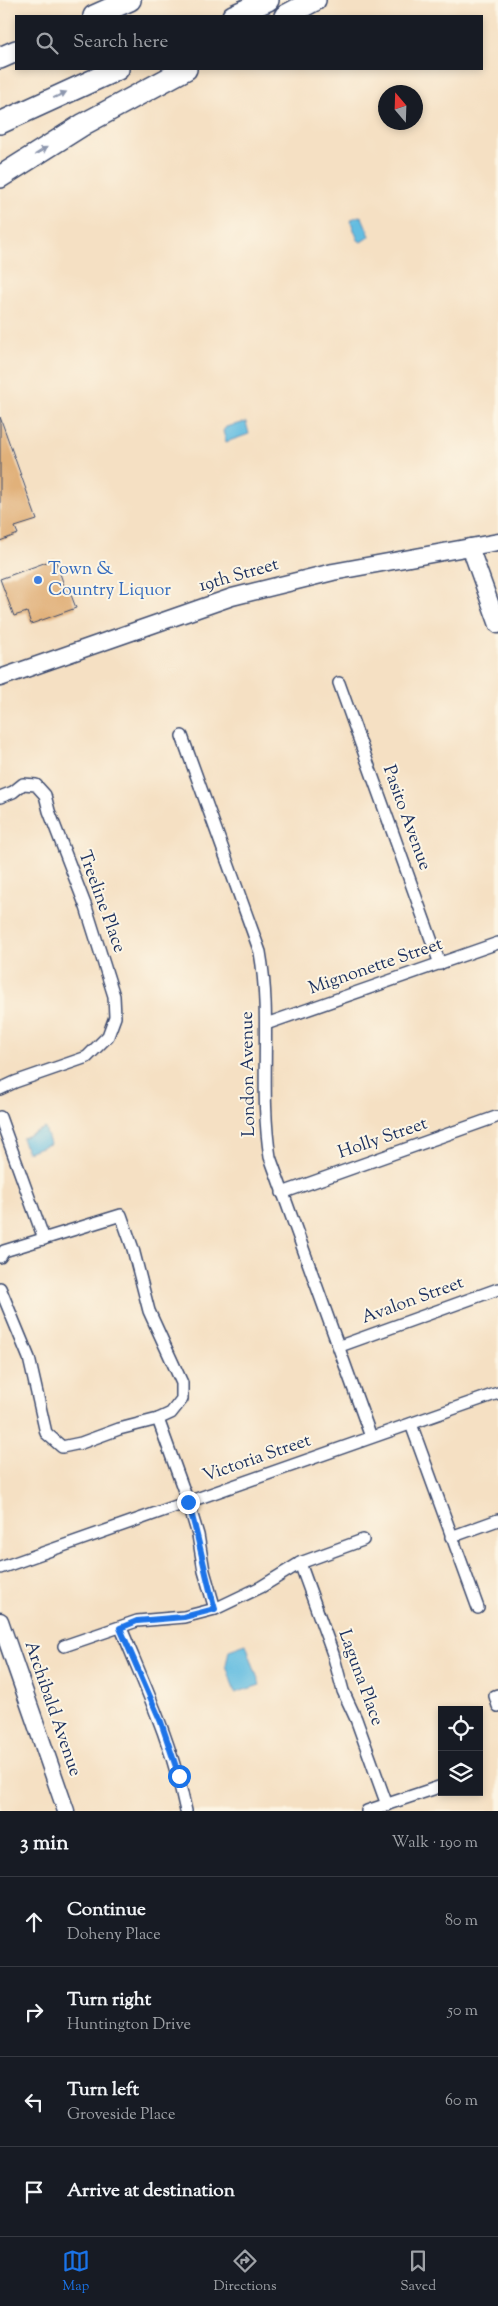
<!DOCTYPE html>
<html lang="en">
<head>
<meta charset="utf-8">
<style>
	:root { --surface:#171b24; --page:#242831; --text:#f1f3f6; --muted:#9ea1a6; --line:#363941; --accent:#1a73e8 }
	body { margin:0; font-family:"Sorts Mill Goudy",serif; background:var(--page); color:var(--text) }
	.controls { position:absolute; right:15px; bottom:15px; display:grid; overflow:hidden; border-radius:0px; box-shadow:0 2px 8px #0003 }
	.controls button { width:45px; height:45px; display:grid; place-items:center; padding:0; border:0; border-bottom:1px solid var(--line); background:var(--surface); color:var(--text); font:25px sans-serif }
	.compass { position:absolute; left:378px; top:85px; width:45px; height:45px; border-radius:50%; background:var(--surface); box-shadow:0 2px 8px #0003; rotate:341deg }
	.stop { position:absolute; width:15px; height:15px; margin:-11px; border:4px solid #1a73e8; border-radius:50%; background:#fff }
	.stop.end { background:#1a73e8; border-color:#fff; box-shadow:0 1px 5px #0008 }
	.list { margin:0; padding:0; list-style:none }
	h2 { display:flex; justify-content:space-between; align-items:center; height:65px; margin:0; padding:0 20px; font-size:21px }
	h2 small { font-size:16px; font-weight:400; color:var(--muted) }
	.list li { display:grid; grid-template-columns:32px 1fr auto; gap:15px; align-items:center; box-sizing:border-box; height:90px; padding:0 20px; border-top:1px solid var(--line) }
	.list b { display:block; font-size:19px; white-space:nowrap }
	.list p { margin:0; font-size:16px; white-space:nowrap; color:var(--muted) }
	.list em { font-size:16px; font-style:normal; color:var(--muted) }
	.icon { flex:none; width:28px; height:28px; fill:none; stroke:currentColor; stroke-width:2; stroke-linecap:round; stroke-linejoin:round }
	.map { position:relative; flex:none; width:498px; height:1811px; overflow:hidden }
	.search { position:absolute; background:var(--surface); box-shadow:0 2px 8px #0003; left:15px; right:15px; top:15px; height:55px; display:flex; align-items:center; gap:12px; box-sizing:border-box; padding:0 18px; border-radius:0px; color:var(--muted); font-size:19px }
	.sheet { height:425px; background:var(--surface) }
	nav { display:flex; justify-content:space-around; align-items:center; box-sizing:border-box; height:70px; border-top:1px solid var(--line); background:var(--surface); font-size:14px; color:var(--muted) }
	nav a { display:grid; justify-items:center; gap:2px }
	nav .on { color:var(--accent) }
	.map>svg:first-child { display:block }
	.water { fill:#64bde1; stroke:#4076a0 }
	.building { fill:#e1b17a }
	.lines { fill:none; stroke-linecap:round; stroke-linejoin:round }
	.street-casing { stroke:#3c4a6d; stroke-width:14 }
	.secondary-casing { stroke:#3c4a6d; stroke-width:19 }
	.highway-casing { stroke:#3c4a6d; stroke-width:24 }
	.street { stroke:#fff; stroke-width:11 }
	.secondary { stroke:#fff; stroke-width:16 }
	.highway { stroke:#fff; stroke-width:21 }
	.oneway { fill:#8d97ae }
	.route { stroke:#1a73e8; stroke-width:6 }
	.shop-dot { fill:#3f7fe0; stroke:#fcf5e5; stroke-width:2 }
	.labels { text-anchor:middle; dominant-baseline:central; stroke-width:4; stroke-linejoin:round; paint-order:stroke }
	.shop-label { font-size:18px; fill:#366cbe; stroke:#fcf5e5; text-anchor:start }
	.street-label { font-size:18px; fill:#1b2f5e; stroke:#fcf5e5 }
</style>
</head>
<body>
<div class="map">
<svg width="498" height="1811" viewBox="0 0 498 1811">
	<rect width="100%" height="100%" fill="#fcf5e5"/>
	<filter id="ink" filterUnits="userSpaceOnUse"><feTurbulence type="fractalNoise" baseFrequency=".02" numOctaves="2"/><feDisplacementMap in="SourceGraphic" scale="10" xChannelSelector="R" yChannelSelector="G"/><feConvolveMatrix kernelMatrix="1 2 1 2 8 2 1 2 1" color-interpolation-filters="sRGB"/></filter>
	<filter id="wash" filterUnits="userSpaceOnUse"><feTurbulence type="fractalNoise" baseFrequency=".0096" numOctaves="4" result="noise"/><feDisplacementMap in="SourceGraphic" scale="20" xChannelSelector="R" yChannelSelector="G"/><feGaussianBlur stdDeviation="1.12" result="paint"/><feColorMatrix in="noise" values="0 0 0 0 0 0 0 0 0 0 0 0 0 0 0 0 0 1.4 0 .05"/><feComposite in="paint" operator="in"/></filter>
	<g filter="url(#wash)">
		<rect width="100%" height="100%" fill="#f5e0c3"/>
		<g class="water">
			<polygon points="359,216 362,217 370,236 361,242 358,240 351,222 352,219"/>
			<polygon points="246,422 249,434 226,442 223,431 226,427"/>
			<polygon points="45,1128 50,1144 27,1152 22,1138"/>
			<polygon points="246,1644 260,1685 235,1693 226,1665 229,1650"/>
		</g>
		<g id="blocks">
			<g class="building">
				<polygon points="0,417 37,520 15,527 18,534 0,541"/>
				<polygon points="55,559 65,588 68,587 76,608 31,624 27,612 14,616 0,579"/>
			</g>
		</g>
	</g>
	<g filter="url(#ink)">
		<use href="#blocks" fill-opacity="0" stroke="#3c4a6d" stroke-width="1"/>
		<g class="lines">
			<defs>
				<g id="street">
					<polyline points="339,683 440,964"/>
					<path d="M182,736L260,952C272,1020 259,1089 270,1157L371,1437"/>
					<polyline points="0,797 13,792 23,784 36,785 45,795 49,811 86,907 114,996 115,1017 108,1036 87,1057 15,1082 0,1089"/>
					<polyline points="266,1024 498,943"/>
					<polyline points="0,1117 44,1239"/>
					<polyline points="282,1193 496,1117"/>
					<polyline points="0,1257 4,1251 121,1215 133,1249 149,1311 182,1383 182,1399 171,1413 158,1419 119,1429 81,1443 62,1447 46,1433 29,1358 0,1288"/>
					<polyline points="340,1346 498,1289"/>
					<polyline points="158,1419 188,1502 198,1535 204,1571 215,1609"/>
					<polyline points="411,1424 478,1608"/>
					<polyline points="451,1537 498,1520"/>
					<polyline points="300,1563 333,1654 343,1691 356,1719 387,1805"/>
					<polyline points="0,1568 498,1393"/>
					<path d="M121,1628C147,1691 172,1744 186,1811"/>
					<polyline points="64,1646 137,1621 184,1617 215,1609 261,1587 300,1563 363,1540"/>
					<polyline points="498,1695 495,1696 498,1706"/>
					<polyline points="367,1811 442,1786"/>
				</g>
				<g id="secondary">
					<polyline points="470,547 498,625"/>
					<polyline points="0,678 232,597 333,572 498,542"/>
					<polyline points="0,1621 66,1811"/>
				</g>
				<g id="highway">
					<polyline points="94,16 130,0"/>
					<polyline points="233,16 268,0"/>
					<polyline points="285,16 315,0"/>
					<polyline points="0,58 16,51"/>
					<polyline points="0,123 118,69"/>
					<polyline points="0,177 84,124 186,69"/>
				</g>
			</defs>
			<use href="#street" class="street-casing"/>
			<use href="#secondary" class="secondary-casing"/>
			<use href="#highway" class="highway-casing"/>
			<use href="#street" class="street"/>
			<use href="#secondary" class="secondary"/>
			<use href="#highway" class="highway"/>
		</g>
		<defs><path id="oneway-solid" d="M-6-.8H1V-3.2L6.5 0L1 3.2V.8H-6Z" transform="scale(1.25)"/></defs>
		<g class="oneway">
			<use href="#oneway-solid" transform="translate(60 95) rotate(-25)"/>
			<use href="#oneway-solid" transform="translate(41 151) rotate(-32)"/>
		</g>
	</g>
	<g class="lines" filter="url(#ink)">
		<path class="route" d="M179,1776L161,1722L120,1628L137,1621L184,1617L215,1609C205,1574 199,1538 188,1502"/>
	</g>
	<circle class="shop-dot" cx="38" cy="580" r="5"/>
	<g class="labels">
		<g class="shop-label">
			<text x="48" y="570">Town &amp;<tspan x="48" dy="21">Country Liquor</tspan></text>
		</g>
		<g class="street-label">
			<text transform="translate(239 576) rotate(-16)">19th Street</text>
			<text transform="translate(406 818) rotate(70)">Pasito Avenue</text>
			<text transform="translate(101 902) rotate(70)">Treeline Place</text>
			<text transform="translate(376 967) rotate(-19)">Mignonette Street</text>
			<text transform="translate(249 1074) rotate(-91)">London Avenue</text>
			<text transform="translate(383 1139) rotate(-19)">Holly Street</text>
			<text transform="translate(413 1301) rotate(-20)">Avalon Street</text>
			<text transform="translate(257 1459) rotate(-19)">Victoria Street</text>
			<text transform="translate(360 1678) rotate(70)">Laguna Place</text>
			<text transform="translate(52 1709) rotate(71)">Archibald Avenue</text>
		</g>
	</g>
</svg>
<div class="controls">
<button><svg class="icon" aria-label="locate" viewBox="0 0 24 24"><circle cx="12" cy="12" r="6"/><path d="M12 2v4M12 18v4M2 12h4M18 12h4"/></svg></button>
<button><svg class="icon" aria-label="layers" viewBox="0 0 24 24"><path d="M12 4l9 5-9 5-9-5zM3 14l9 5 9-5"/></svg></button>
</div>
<svg class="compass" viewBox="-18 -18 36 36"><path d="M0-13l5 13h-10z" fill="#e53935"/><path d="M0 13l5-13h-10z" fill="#9ea1a6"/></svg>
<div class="stop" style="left:179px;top:1776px"></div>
<div class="stop end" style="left:188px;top:1502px"></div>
<div class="search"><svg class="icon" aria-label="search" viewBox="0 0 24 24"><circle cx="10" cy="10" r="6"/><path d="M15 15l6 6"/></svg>Search here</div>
</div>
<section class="sheet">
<h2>3 min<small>Walk · 190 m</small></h2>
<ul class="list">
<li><svg class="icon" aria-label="ahead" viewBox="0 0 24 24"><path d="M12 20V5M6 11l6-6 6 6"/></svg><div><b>Continue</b><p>Doheny Place</p></div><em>80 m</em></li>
<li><svg class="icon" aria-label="right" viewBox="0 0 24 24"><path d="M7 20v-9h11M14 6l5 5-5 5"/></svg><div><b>Turn right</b><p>Huntington Drive</p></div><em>50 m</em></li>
<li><svg class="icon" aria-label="left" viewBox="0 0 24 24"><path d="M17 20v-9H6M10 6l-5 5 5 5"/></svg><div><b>Turn left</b><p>Groveside Place</p></div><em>60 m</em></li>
<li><svg class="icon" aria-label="arrive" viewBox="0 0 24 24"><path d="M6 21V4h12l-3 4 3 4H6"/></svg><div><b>Arrive at destination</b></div></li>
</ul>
</section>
<nav>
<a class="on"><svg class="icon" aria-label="map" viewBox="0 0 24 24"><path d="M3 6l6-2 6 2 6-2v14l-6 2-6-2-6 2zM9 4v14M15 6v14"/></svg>Map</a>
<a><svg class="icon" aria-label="directions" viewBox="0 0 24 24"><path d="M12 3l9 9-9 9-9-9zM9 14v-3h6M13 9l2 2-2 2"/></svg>Directions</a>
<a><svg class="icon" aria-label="saved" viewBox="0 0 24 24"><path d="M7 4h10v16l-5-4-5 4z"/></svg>Saved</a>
</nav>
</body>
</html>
